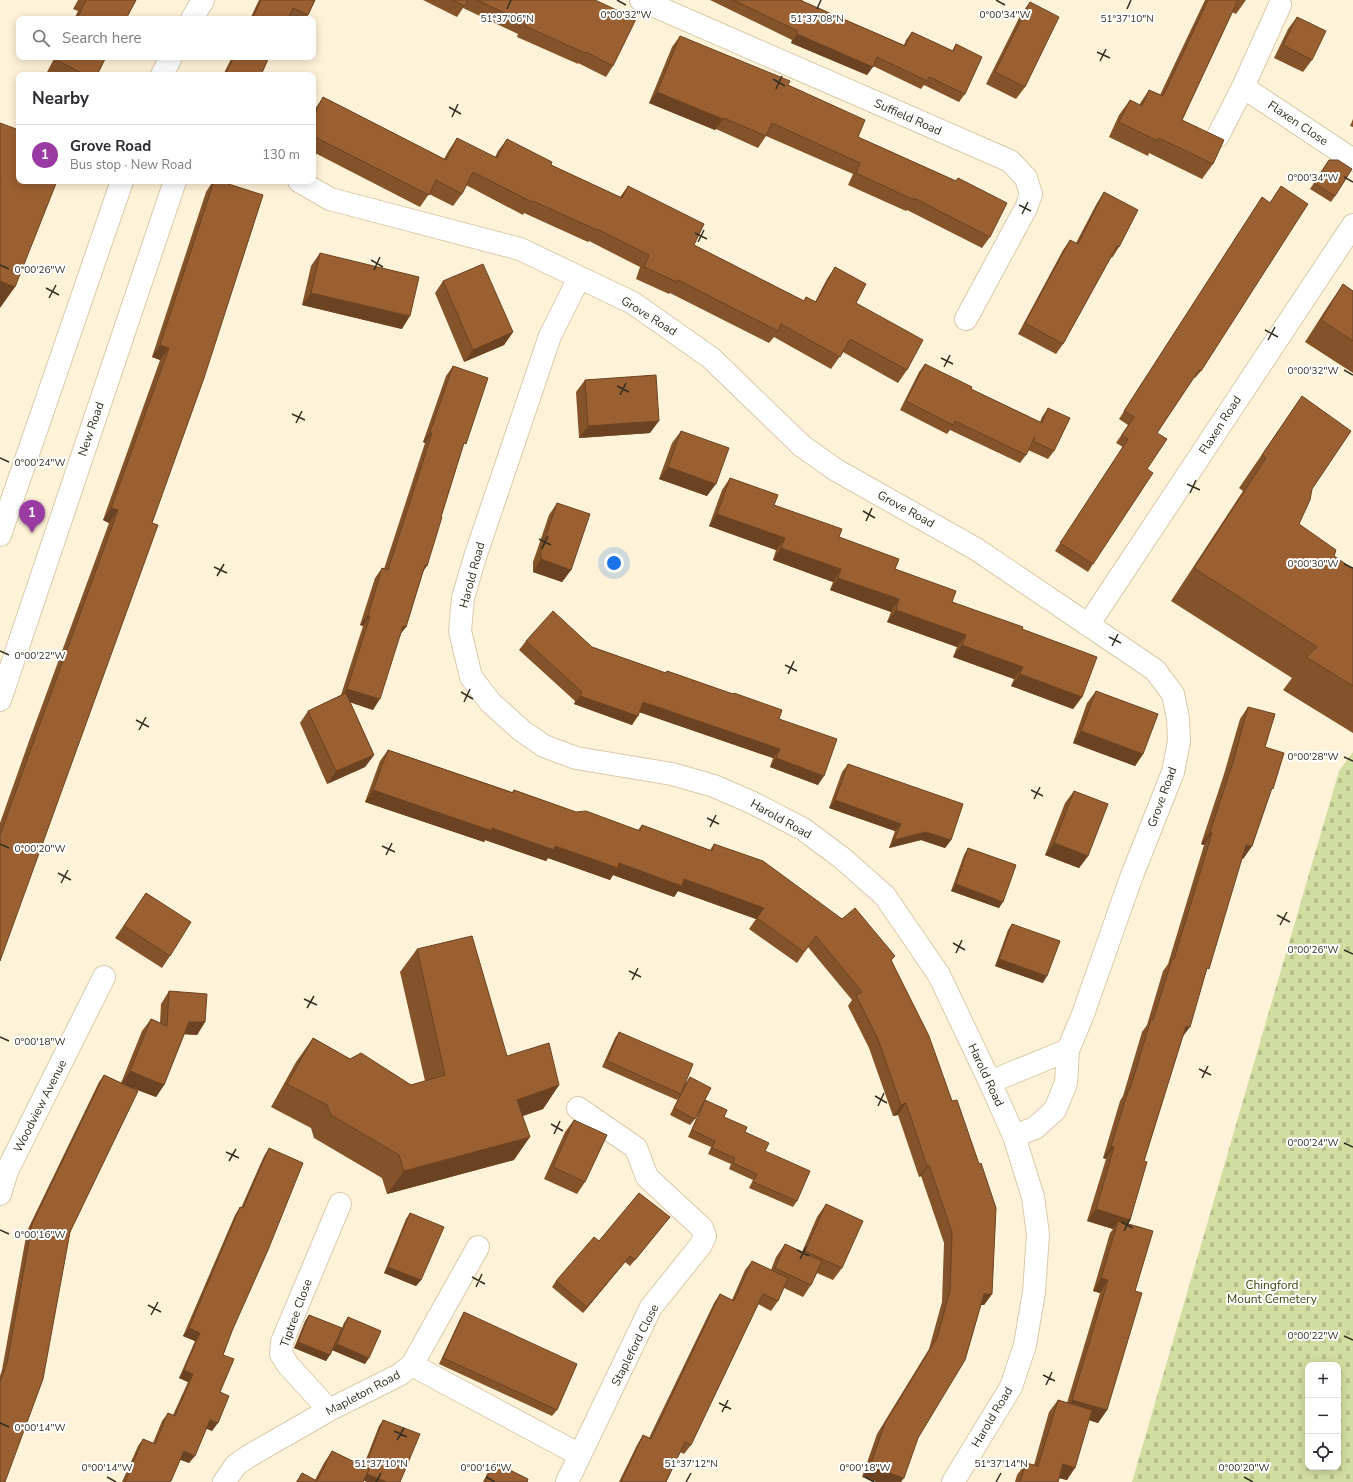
<!DOCTYPE html>
<html lang="en">
<head>
<meta charset="utf-8">
<style>
	:root { --surface:#fff; --page:#f7f7f7; --text:#2b2b33; --muted:#7c7c81; --line:#e1e1e2; --accent:#9a3ba4 }
	body { margin:0; font-family:"Nunito Sans",sans-serif; background:var(--page); color:var(--text) }
	.controls { position:absolute; right:12px; bottom:12px; display:grid; overflow:hidden; border-radius:8px; box-shadow:0 2px 10px #0003 }
	.controls button { width:36px; height:36px; display:grid; place-items:center; padding:0; border:0; border-bottom:1px solid var(--line); background:var(--surface); color:var(--text); font:20px sans-serif }
	.you { position:absolute; left:614px; top:563px; width:14px; height:14px; margin:-10px; border:3px solid #fff; border-radius:50%; background:#1a73e8; box-shadow:0 0 0 6px #1a73e833 }
	.badge { display:grid; place-items:center; width:26px; height:26px; border-radius:50%; background:var(--accent); color:#fff; font-size:13px; font-weight:700 }
	.pin { position:absolute; translate:-50% -33px; filter:drop-shadow(0 1px 2px #0008) }
	.pin::after { content:''; position:absolute; top:21px; width:14px; height:12px; background:inherit; clip-path:polygon(0 0,100% 0,50% 100%) }
	.list { margin:0; padding:0; list-style:none }
	h2 { display:flex; justify-content:space-between; align-items:center; height:52px; margin:0; padding:0 16px; font-size:17px }
	h2 small { font-size:13px; font-weight:400; color:var(--muted) }
	.list li { display:grid; grid-template-columns:26px 1fr auto; gap:12px; align-items:center; box-sizing:border-box; height:60px; padding:0 16px; border-top:1px solid var(--line) }
	.list b { display:block; font-size:15px; white-space:nowrap }
	.list p { margin:0; font-size:13px; white-space:nowrap; color:var(--muted) }
	.list em { font-size:13px; font-style:normal; color:var(--muted) }
	.icon { flex:none; width:22px; height:22px; fill:none; stroke:currentColor; stroke-width:2; stroke-linecap:round; stroke-linejoin:round }
	.map { position:relative; flex:none; width:1353px; height:1482px; overflow:hidden }
	.search { position:absolute; background:var(--surface); box-shadow:0 2px 10px #0003; left:16px; top:16px; width:300px; height:44px; display:flex; align-items:center; gap:10px; box-sizing:border-box; padding:0 14px; border-radius:8px; color:var(--muted); font-size:15px }
	.panel { position:absolute; background:var(--surface); box-shadow:0 2px 10px #0003; left:16px; top:72px; width:300px; height:112px; border-radius:8px }
	.map>svg:first-child { display:block }
	.cemetery { fill:url(#cemetery-stones); fill-rule:evenodd }
	.lines { fill:none; stroke-linecap:round; stroke-linejoin:round }
	.minor-casing { stroke:#d9cbaa; stroke-width:24 }
	.major-casing { stroke:#d9cbaa; stroke-width:24 }
	.minor { stroke:#fff; stroke-width:22 }
	.major { stroke:#fff; stroke-width:22 }
	.wall { fill:#84532a }
	.shaded-wall { fill:#6c4322 }
	.building { fill:#9a6031; stroke:#6c4322 }
	.ticks { fill:none; stroke:#342f21; stroke-width:1.5 }
	.labels { text-anchor:middle; dominant-baseline:central; stroke-width:4; stroke-linejoin:round; paint-order:stroke }
	.street-label { font-size:12px; fill:#342f21; stroke:#fff }
	.park-label { font-size:12px; fill:#3d450b; stroke:#fff }
	.ticks-label { font-size:10px; text-anchor:middle; fill:#342f21; stroke:#fff; stroke-width:4; stroke-linejoin:round; paint-order:stroke }
</style>
</head>
<body>
<div class="map">
<svg width="1353" height="1482" viewBox="0 0 1353 1482">
	<defs>
		<pattern id="cemetery-stones" width="16" height="16" patternUnits="userSpaceOnUse"><rect width="16" height="16" fill="#d2dda2"/><path d="M2 7V4a2 2 0 0 1 4 0v3zM10 15v-3a2 2 0 0 1 4 0v3z" fill="#b5be8b"/></pattern>
	</defs>
	<rect width="100%" height="100%" fill="#fef3d8"/>
	<path class="cemetery" d="M1353,752V1482H1132L1339,771ZM1308,1365H1338V1467H1308Z"/>
	<g class="lines">
		<defs>
			<g id="minor">
				<polyline points="641,0 1010,161 1026,178 1031,194 1026,208 966,319"/>
				<polyline points="1243,87 1353,160"/>
				<polyline points="1218,136 1243,87 1280,5"/>
				<polyline points="299,181 330,199 520,249 633,303 711,358 802,446 836,470 976,549 1155,670 1173,694 1178,718 1179,741 1173,772 1131,878 1082,1017 1068,1050 1066,1083 1055,1110 1035,1128 1014,1136"/>
				<polyline points="579,278 550,336 475,557 463,598 460,631 471,677 490,702 521,730 544,746 576,758 672,774 714,786 753,803 803,829 842,858 885,896 939,975 990,1082 1014,1136 1033,1197 1038,1234 1034,1292 1025,1345 1011,1387 953,1482"/>
				<polyline points="1088,625 1353,225"/>
				<polyline points="0,700 175,181"/>
				<polyline points="990,1082 1068,1050"/>
				<polyline points="0,1194 7,1171 104,977"/>
				<polyline points="412,1365 580,1455"/>
				<polyline points="329,1410 288,1365 281,1354 282,1342 340,1204"/>
				<polyline points="224,1482 236,1465 249,1456 329,1410 399,1375 412,1365 478,1247"/>
				<polyline points="567,1482 651,1307 701,1245 705,1236 702,1228 647,1177 636,1148 578,1108"/>
			</g>
			<g id="major">
				<polyline points="192,19 203,0"/>
				<polyline points="162,75 171,57"/>
				<polyline points="0,535 122,181"/>
			</g>
		</defs>
		<use href="#minor" class="minor-casing"/>
		<use href="#major" class="major-casing"/>
		<use href="#minor" class="minor"/>
		<use href="#major" class="major"/>
	</g>
	<g class="wall">
		<polygon points="78,0 136,0 126,19 74,19 78,11 73,9"/>
		<polygon points="259,0 315,0 308,15 305,19 250,19 257,4"/>
		<polygon points="423,0 595,0 613,66 606,77 578,63 578,64 517,37 518,34 463,8 457,17"/>
		<polygon points="710,0 802,0 802,1 904,45 906,40 912,32 952,51 956,44 965,94 959,102 924,85 921,89 873,66 867,75 791,43 792,40"/>
		<polygon points="1205,0 1246,0 1236,14 1232,12 1182,120 1213,164 1202,179 1149,153 1148,156 1109,137 1119,115 1130,100 1139,105 1149,90 1160,95"/>
		<polygon points="1030,2 1025,87 1016,99 986,84 1021,14"/>
		<polygon points="1297,17 1312,60 1303,72 1274,58 1288,29"/>
		<polygon points="680,36 788,85 858,137 956,181 958,178 990,237 982,248 907,210 906,211 848,185 853,174 766,136 758,148 716,129 715,130 649,103 672,47"/>
		<polygon points="55,57 106,57 97,75 54,75 47,72"/>
		<polygon points="232,57 269,57 261,75 223,75"/>
		<polygon points="323,97 444,159 449,150 457,138 495,157 498,151 507,139 551,165 620,197 628,186 694,245 804,301 806,297 815,302 827,279 835,267 856,303 907,370 898,383 843,352 831,369 774,337 769,343 670,293 669,294 636,279 640,267 589,241 588,242 524,213 523,215 466,185 462,194 453,206 429,194 420,207 313,152 313,112"/>
		<polygon points="1353,119 1353,127 1350,126"/>
		<polygon points="1329,160 1335,196 1331,202 1310,189"/>
		<polygon points="213,181 219,181 152,523 0,961 0,823 29,741 109,523 103,520 160,360 152,357 206,192"/>
		<polygon points="1281,186 1201,371 1195,378 1194,377 1157,433 1147,469 1093,564 1088,572 1055,551 1123,447 1116,443 1128,425 1119,419 1257,205 1262,197 1270,203"/>
		<polygon points="1104,192 1119,247 1112,258 1111,257 1063,344 1056,354 1018,334 1063,250 1070,240 1076,243 1097,203"/>
		<polygon points="320,253 402,329 302,305 311,266"/>
		<polygon points="443,281 513,332 504,345 464,362 435,293"/>
		<polygon points="1343,284 1353,291 1353,373 1305,342 1328,306"/>
		<polygon points="925,364 971,389 1040,422 1042,417 1048,408 1054,451 1048,459 1028,450 1026,455 1020,463 950,430 947,434 900,410 919,372"/>
		<polygon points="453,366 462,449 441,517 427,566 423,572 406,627 401,633 373,710 350,702 374,755 365,767 327,784 300,723 308,711 341,695 363,626 360,625 375,578 382,568 384,569 425,443 423,442 446,376"/>
		<polygon points="585,380 650,433 579,438 576,392"/>
		<polygon points="1302,396 1312,489 1299,524 1334,556 1353,569 1353,733 1283,690 1292,678 1171,601 1243,491 1239,488"/>
		<polygon points="681,431 707,496 659,479 672,443"/>
		<polygon points="730,478 774,505 839,537 895,569 952,602 1022,629 1082,697 1073,709 1011,686 1014,679 953,657 957,647 887,622 891,612 830,590 833,582 773,560 776,550 709,526 722,490"/>
		<polygon points="557,503 571,570 562,582 533,572 533,562 549,515"/>
		<polygon points="526,641 592,647 666,673 667,671 733,694 734,693 779,719 818,785 770,767 773,758 639,712 632,725 574,704 575,701 519,650"/>
		<polygon points="1096,691 1143,754 1135,766 1073,743 1087,703"/>
		<polygon points="1248,707 1265,747 1270,793 1252,846 1243,859 1242,858 1205,975 1183,1035 1144,1161 1130,1220 1128,1224 1135,1291 1107,1410 1098,1423 1089,1420 1067,1480 1059,1478 1058,1482 1015,1482 1017,1475 1026,1463 1034,1465 1049,1412 1058,1400 1067,1403 1100,1293 1093,1291 1110,1233 1113,1229 1087,1221 1106,1159 1103,1158 1120,1101 1123,1096 1142,1032 1147,1025 1163,971 1168,964 1204,845 1201,844 1224,774 1240,719"/>
		<polygon points="388,750 512,792 514,790 576,812 638,830 642,825 710,850 714,844 892,961 992,1294 984,1305 981,1305 965,1360 862,1477 877,1434 929,1349 942,1302 944,1243 921,1176 919,1177 898,1115 893,1116 869,1048 848,1006 852,1000 808,947 797,963 749,929 756,919 678,891 674,897 613,875 610,880 548,858 546,861 485,840 484,842 365,802 380,761"/>
		<polygon points="848,764 951,840 945,848 921,840 889,848 895,831 829,808 842,772"/>
		<polygon points="1074,791 1088,856 1079,868 1045,855 1065,803"/>
		<polygon points="968,848 999,908 951,891 964,855"/>
		<polygon points="146,893 170,956 162,968 115,938"/>
		<polygon points="1012,924 1043,983 995,966 1008,930"/>
		<polygon points="417,949 507,1056 559,1085 543,1109 523,1116 514,1160 387,1194 382,1178 314,1138 311,1128 271,1107 296,1062 313,1038 350,1059 411,1085 425,1081 400,972"/>
		<polygon points="169,991 205,1022 197,1035 184,1034 164,1085 156,1097 126,1085 70,1232 0,1482 0,1376 2,1370 27,1231 99,1082 104,1075 121,1083 142,1031 151,1019 160,1023 161,1004"/>
		<polygon points="619,1032 686,1083 690,1077 701,1106 705,1100 724,1117 745,1132 765,1151 797,1201 793,1207 749,1188 753,1180 729,1169 731,1164 708,1154 711,1147 688,1137 701,1108 695,1119 690,1125 670,1115 679,1097 677,1100 602,1067 615,1038"/>
		<polygon points="574,1120 585,1182 577,1194 544,1179 565,1132"/>
		<polygon points="269,1148 232,1331 223,1355 220,1392 212,1431 206,1428 189,1463 180,1459 170,1482 122,1482 138,1446 143,1439 153,1443 162,1421 168,1413 173,1415 188,1382 179,1378 195,1341 183,1336 235,1215 240,1207 241,1208 264,1156"/>
		<polygon points="826,1204 842,1268 833,1280 817,1273 811,1285 803,1297 784,1288 778,1301 771,1311 758,1304 691,1445 684,1454 680,1452 666,1482 619,1482 637,1445 643,1435 649,1438 714,1303 720,1294 732,1300 745,1270 752,1261 771,1270 776,1257 785,1244 802,1252 817,1217"/>
		<polygon points="410,1213 421,1280 416,1286 384,1273 406,1219"/>
		<polygon points="670,1217 665,1223 630,1266 625,1262 583,1313 552,1287 556,1281 599,1241"/>
		<polygon points="464,1312 557,1410 552,1416 439,1364 460,1319"/>
		<polygon points="309,1315 342,1328 344,1323 348,1317 365,1364 332,1350 326,1361 294,1348 305,1321"/>
		<polygon points="383,1420 363,1482 296,1482 302,1473 315,1480 324,1463 332,1451 363,1467 379,1426"/>
		<polygon points="494,1462 527,1482 483,1482 490,1468"/>
	</g>
	<g class="shaded-wall">
		<polygon points="797,34 873,67 867,75 791,43"/>
		<polygon points="657,92 723,119 715,130 649,103"/>
		<polygon points="0,281 15,287 0,308"/>
		<polygon points="311,293 410,316 402,329 302,305"/>
		<polygon points="513,332 504,345 464,362 473,350"/>
		<polygon points="160,345 169,348 160,360 152,357"/>
		<polygon points="659,421 650,433 579,438 588,426"/>
		<polygon points="430,432 432,433 425,443 423,442"/>
		<polygon points="668,467 716,484 707,496 659,479"/>
		<polygon points="111,508 118,510 109,523 103,520"/>
		<polygon points="717,514 785,538 776,550 709,526"/>
		<polygon points="781,548 841,569 833,582 773,560"/>
		<polygon points="541,559 571,570 562,582 533,572"/>
		<polygon points="838,578 899,599 891,612 830,590"/>
		<polygon points="896,610 966,635 957,647 887,622"/>
		<polygon points="368,615 370,616 363,626 360,625"/>
		<polygon points="403,626 406,627 398,637"/>
		<polygon points="962,645 1023,667 1014,679 953,657"/>
		<polygon points="1020,674 1082,697 1073,709 1011,686"/>
		<polygon points="347,689 380,699 373,710 340,699"/>
		<polygon points="580,696 638,716 632,725 574,704"/>
		<polygon points="643,702 780,749 773,758 636,711"/>
		<polygon points="1081,731 1143,754 1135,766 1073,743"/>
		<polygon points="374,755 365,767 327,784 336,771"/>
		<polygon points="776,758 824,776 818,785 770,767"/>
		<polygon points="373,790 492,828 555,846 619,863 684,879 764,908 756,919 678,891 674,897 613,875 610,880 548,858 546,861 485,840 484,842 365,802"/>
		<polygon points="835,800 901,824 895,831 829,808"/>
		<polygon points="926,832 951,840 945,848 921,840 889,848 894,840"/>
		<polygon points="1210,832 1212,833 1204,845 1201,844"/>
		<polygon points="1054,843 1088,856 1079,868 1045,855"/>
		<polygon points="1246,845 1252,846 1243,859 1238,857"/>
		<polygon points="956,884 1003,902 999,908 951,891"/>
		<polygon points="999,959 1047,976 1043,983 995,966"/>
		<polygon points="189,1022 205,1022 197,1035 181,1034"/>
		<polygon points="1186,1026 1190,1027 1181,1039"/>
		<polygon points="130,1071 164,1085 156,1097 121,1084"/>
		<polygon points="559,1085 543,1109 501,1123 517,1100"/>
		<polygon points="906,1103 898,1115 893,1116 901,1105"/>
		<polygon points="530,1137 514,1160 387,1194 404,1171"/>
		<polygon points="1111,1146 1114,1147 1106,1159 1103,1158"/>
		<polygon points="929,1165 921,1176 919,1177 927,1166"/>
		<polygon points="1096,1209 1130,1220 1122,1232 1118,1221 1113,1229 1087,1221"/>
		<polygon points="630,1256 625,1262 583,1313 587,1307"/>
		<polygon points="388,1267 421,1280 416,1286 384,1273"/>
		<polygon points="1101,1278 1108,1280 1100,1293 1093,1291"/>
		<polygon points="984,1294 992,1294 984,1305 976,1305"/>
		<polygon points="189,1328 200,1333 195,1341 183,1336"/>
		<polygon points="298,1342 330,1355 326,1361 294,1348"/>
		<polygon points="337,1344 369,1358 365,1364 332,1350"/>
		<polygon points="184,1370 193,1374 188,1382 179,1378"/>
		<polygon points="1072,1400 1107,1410 1098,1423 1064,1412"/>
		<polygon points="210,1420 218,1423 212,1431 205,1428"/>
		<polygon points="184,1451 195,1456 189,1463 178,1459"/>
		<polygon points="1063,1464 1075,1468 1067,1480 1054,1477"/>
		<polygon points="870,1466 904,1478 901,1482 876,1482 862,1477"/>
		<polygon points="363,1472 387,1482 367,1482 359,1479"/>
	</g>
	<g class="building">
		<polygon points="86,0 136,0 126,19 77,19"/>
		<polygon points="261,0 315,0 308,15 293,8 288,19 252,19"/>
		<polygon points="452,0 468,0 465,6"/>
		<polygon points="477,0 595,0 636,19 613,66 586,52 585,53 525,26 526,23"/>
		<polygon points="733,0 802,0 802,1 905,46 912,32 953,51 956,44 982,57 965,94 929,77 927,81 877,57 873,67 797,34 798,31"/>
		<polygon points="1208,0 1238,0 1182,120 1224,140 1213,164 1159,138 1158,141 1119,122 1130,100 1142,106 1149,90 1163,96"/>
		<polygon points="1030,2 1059,17 1025,87 995,72"/>
		<polygon points="1297,17 1326,31 1312,60 1283,45"/>
		<polygon points="680,36 790,81 788,85 865,120 858,137 956,181 958,178 1007,203 990,237 914,198 914,200 856,173 860,163 772,123 766,136 724,118 723,119 657,92"/>
		<polygon points="57,57 106,57 97,75 86,75 56,60"/>
		<polygon points="234,57 269,57 261,75 225,75"/>
		<polygon points="323,97 446,160 457,138 497,158 507,139 552,162 551,165 622,198 628,186 704,224 694,245 804,301 806,297 816,302 835,267 866,284 856,303 923,340 907,370 850,339 840,357 781,324 778,331 678,280 677,282 644,267 649,255 597,229 597,230 533,201 532,202 473,172 462,194 436,180 429,195 313,136 313,117"/>
		<polygon points="0,123 19,130 19,181 57,181 15,287 0,281"/>
		<polygon points="1329,160 1338,160 1352,169 1335,196 1314,183"/>
		<polygon points="214,181 219,181 263,195 204,378 152,523 158,525 0,961 0,835 38,729 118,510 111,508 169,348 160,345"/>
		<polygon points="1281,186 1308,204 1201,371 1199,370 1157,433 1167,439 1147,469 1153,473 1093,564 1060,543 1128,439 1122,435 1134,417 1124,411 1262,197 1270,203"/>
		<polygon points="1104,192 1138,210 1119,247 1117,246 1063,344 1025,323 1070,240 1078,244"/>
		<polygon points="320,253 419,277 410,316 311,293"/>
		<polygon points="483,264 513,332 473,350 443,281"/>
		<polygon points="1343,284 1353,291 1353,341 1321,320"/>
		<polygon points="925,364 972,387 971,389 1042,423 1048,408 1070,418 1054,451 1033,441 1035,437 1026,455 955,421 953,425 906,401"/>
		<polygon points="453,366 488,378 466,444 464,443 441,517 442,517 427,566 425,565 406,627 403,626 380,699 347,689 370,616 368,615 382,568 388,570 432,433 430,432"/>
		<polygon points="656,375 659,421 588,426 585,380"/>
		<polygon points="1302,396 1351,431 1312,489 1310,500 1299,524 1336,550 1334,556 1353,569 1353,686 1306,657 1317,647 1194,568 1266,458 1262,455"/>
		<polygon points="681,431 729,448 716,484 668,467"/>
		<polygon points="730,478 778,495 774,505 842,529 839,537 899,559 895,569 956,591 952,602 1023,627 1022,629 1097,657 1082,697 1020,674 1023,667 962,645 966,635 896,610 899,599 838,578 841,569 781,548 785,538 717,514"/>
		<polygon points="557,503 590,514 571,570 541,559 541,550"/>
		<polygon points="553,611 592,647 666,673 667,671 733,694 734,693 782,710 779,719 837,739 824,776 776,758 780,749 643,702 638,716 580,696 582,692 526,641"/>
		<polygon points="1096,691 1158,714 1143,754 1081,731"/>
		<polygon points="346,693 374,755 336,771 308,711"/>
		<polygon points="1248,707 1275,714 1265,747 1284,753 1273,789 1272,788 1252,846 1246,845 1209,969 1207,968 1190,1027 1186,1026 1144,1161 1147,1162 1130,1220 1096,1209 1114,1147 1111,1146 1129,1088 1130,1089 1151,1019 1153,1020 1172,959 1174,959 1212,833 1210,832 1233,762"/>
		<polygon points="388,750 513,793 514,790 576,812 586,811 640,831 642,825 712,851 714,844 763,861 842,919 855,908 895,956 891,960 929,1036 952,1101 957,1100 979,1164 981,1163 996,1208 992,1294 984,1294 965,1360 918,1438 904,1478 870,1466 885,1423 937,1338 950,1291 952,1232 929,1165 927,1166 906,1103 901,1105 877,1037 856,995 862,992 816,936 804,952 757,918 764,908 684,879 682,886 619,863 618,868 555,846 554,850 492,828 492,831 373,790"/>
		<polygon points="848,764 963,804 951,840 926,832 894,840 901,824 835,800"/>
		<polygon points="1074,791 1108,804 1088,856 1054,843"/>
		<polygon points="968,848 1016,865 1003,902 956,884"/>
		<polygon points="146,893 191,922 170,956 124,926"/>
		<polygon points="1012,924 1060,941 1047,976 999,959"/>
		<polygon points="472,936 507,1056 549,1043 559,1085 517,1100 530,1137 404,1171 399,1155 331,1115 327,1105 287,1084 313,1038 350,1059 361,1053 411,1085 445,1075 417,949"/>
		<polygon points="169,991 207,994 205,1022 189,1022 164,1085 130,1071 151,1019 167,1026"/>
		<polygon points="619,1032 693,1064 681,1094 607,1061"/>
		<polygon points="104,1075 138,1091 70,1232 43,1379 5,1482 0,1482 0,1382 7,1363 32,1224"/>
		<polygon points="690,1077 711,1088 695,1119 674,1108"/>
		<polygon points="705,1100 727,1110 724,1117 747,1127 745,1132 769,1143 765,1151 810,1171 797,1201 753,1182 757,1174 733,1163 735,1158 712,1148 715,1141 692,1130"/>
		<polygon points="574,1120 607,1135 585,1182 553,1167"/>
		<polygon points="269,1148 303,1163 268,1250 232,1331 223,1355 234,1359 220,1392 229,1396 218,1423 210,1420 195,1456 184,1451 171,1481 169,1481 168,1482 125,1482 143,1439 155,1444 168,1413 175,1416 193,1374 184,1370 200,1333 189,1328 240,1207 243,1208"/>
		<polygon points="639,1193 670,1217 635,1260 630,1256 587,1307 556,1281 594,1237 599,1241"/>
		<polygon points="826,1204 863,1221 842,1268 805,1251"/>
		<polygon points="410,1213 444,1227 421,1280 388,1267"/>
		<polygon points="1118,1221 1153,1231 1135,1291 1142,1293 1107,1410 1072,1400 1108,1280 1101,1278"/>
		<polygon points="785,1244 822,1261 811,1285 775,1268"/>
		<polygon points="752,1261 788,1278 778,1301 763,1294 691,1445 685,1442 666,1482 621,1482 643,1435 651,1439 720,1294 734,1301"/>
		<polygon points="464,1312 577,1364 557,1410 443,1358"/>
		<polygon points="309,1315 342,1328 330,1355 298,1342"/>
		<polygon points="348,1317 381,1331 369,1358 337,1344"/>
		<polygon points="1058,1400 1092,1410 1075,1468 1063,1464 1058,1482 1020,1482 1026,1463 1038,1466"/>
		<polygon points="383,1420 420,1434 400,1482 387,1482 367,1474 369,1469 365,1467"/>
		<polygon points="332,1451 369,1469 363,1482 297,1482 302,1473 317,1481"/>
		<polygon points="494,1462 528,1479 527,1482 485,1482"/>
	</g>
	<path class="ticks" d="M617,0L626,5M996,0L1005,5M507,9L511,0M817,9L821,0M1127,9L1131,0M1097,52L1110,58M1100,61L1106,49M773,79L785,86M776,89L782,76M449,107L461,114M452,117L458,104M1344,177L1353,182M1019,205L1031,211M1022,214L1028,202M695,233L707,239M698,242L704,230M371,260L383,267M0,265L9,269M374,270L380,257M46,288L59,295M49,298L56,285M1265,330L1278,337M1268,340L1275,327M941,358L953,364M944,367L950,355M1344,370L1353,375M617,386L629,392M620,395L626,383M292,414L305,420M296,423L302,411M0,458L9,462M1187,484L1200,490M1190,493L1196,480M863,511L875,518M866,521L872,508M539,539L551,545M542,549L548,536M1344,564L1353,568M214,567L227,573M217,576L224,564M1109,637L1121,643M1112,646L1118,634M0,651L9,655M785,665L797,671M788,674L794,661M461,692L473,699M464,702L470,689M136,720L149,727M139,730L146,717M1344,757L1353,761M1031,790L1043,796M1034,799L1040,787M707,818L719,824M710,827L716,815M0,844L9,848M382,846L395,852M386,855L392,843M58,873L71,880M61,883L68,870M1277,915L1290,922M1280,925L1287,912M953,943L965,950M1344,950L1353,954M956,953L962,940M629,971L641,977M632,980L638,968M304,999L317,1005M307,1008L314,996M0,1037L9,1041M1199,1069L1211,1075M1202,1078L1208,1066M875,1096L887,1103M878,1106L884,1093M551,1124L563,1131M554,1134L560,1121M1344,1143L1353,1147M226,1152L239,1158M229,1161L236,1149M1121,1222L1133,1228M0,1230L9,1234M1124,1231L1130,1219M797,1250L809,1256M800,1259L806,1247M472,1277L485,1284M476,1287L482,1274M148,1305L161,1312M151,1315L158,1302M1344,1336L1353,1340M1043,1375L1055,1381M1046,1385L1052,1372M719,1403L731,1409M722,1412L728,1400M0,1423L9,1427M394,1431L407,1437M397,1440L404,1428M107,1477L116,1482M486,1477L495,1482M865,1477L874,1482M1244,1477L1253,1482M376,1482L381,1473M686,1482L691,1473M996,1482L1001,1473"/>
	<g class="labels">
		<g class="street-label">
			<text transform="translate(908 117) rotate(24)">Suffield Road</text>
			<text transform="translate(1298 123) rotate(34)">Flaxen Close</text>
			<text transform="translate(649 316) rotate(32)">Grove Road</text>
			<text transform="translate(1220 425) rotate(-57)">Flaxen Road</text>
			<text transform="translate(91 429) rotate(-71)">New Road</text>
			<text transform="translate(906 509) rotate(29)">Grove Road</text>
			<text transform="translate(472 575) rotate(-75)">Harold Road</text>
			<text transform="translate(1162 797) rotate(-70)">Grove Road</text>
			<text transform="translate(781 819) rotate(29)">Harold Road</text>
			<text transform="translate(986 1075) rotate(65)">Harold Road</text>
			<text transform="translate(40 1106) rotate(-63)">Woodview Avenue</text>
			<text transform="translate(296 1313) rotate(-70)">Tiptree Close</text>
			<text transform="translate(635 1345) rotate(-63)">Stapleford Close</text>
			<text transform="translate(363 1393) rotate(-28)">Mapleton Road</text>
			<text transform="translate(992 1417) rotate(-59)">Harold Road</text>
		</g>
		<g class="park-label">
			<text x="1272" y="1285">Chingford<tspan x="1272" dy="14">Mount Cemetery</tspan></text>
		</g>
	</g>
	<g class="ticks-label">
		<text x="626" y="18">0°00'32"W</text>
		<text x="1005" y="18">0°00'34"W</text>
		<text x="507" y="22">51°37'06"N</text>
		<text x="817" y="22">51°37'08"N</text>
		<text x="1127" y="22">51°37'10"N</text>
		<text x="1313" y="181">0°00'34"W</text>
		<text x="40" y="273">0°00'26"W</text>
		<text x="1313" y="374">0°00'32"W</text>
		<text x="40" y="466">0°00'24"W</text>
		<text x="1313" y="567">0°00'30"W</text>
		<text x="40" y="659">0°00'22"W</text>
		<text x="1313" y="760">0°00'28"W</text>
		<text x="40" y="852">0°00'20"W</text>
		<text x="1313" y="953">0°00'26"W</text>
		<text x="40" y="1045">0°00'18"W</text>
		<text x="1313" y="1146">0°00'24"W</text>
		<text x="40" y="1238">0°00'16"W</text>
		<text x="1313" y="1339">0°00'22"W</text>
		<text x="40" y="1431">0°00'14"W</text>
		<text x="381" y="1467">51°37'10"N</text>
		<text x="691" y="1467">51°37'12"N</text>
		<text x="1001" y="1467">51°37'14"N</text>
		<text x="107" y="1471">0°00'14"W</text>
		<text x="486" y="1471">0°00'16"W</text>
		<text x="865" y="1471">0°00'18"W</text>
		<text x="1244" y="1471">0°00'20"W</text>
	</g>
</svg>
<div class="controls">
<button>+</button>
<button>−</button>
<button><svg class="icon" aria-label="locate" viewBox="0 0 24 24"><circle cx="12" cy="12" r="6"/><path d="M12 2v4M12 18v4M2 12h4M18 12h4"/></svg></button>
</div>
<div class="you"></div>
<div class="pin badge" style="left:32px;top:533px">1</div>
<div class="search"><svg class="icon" aria-label="search" viewBox="0 0 24 24"><circle cx="10" cy="10" r="6"/><path d="M15 15l6 6"/></svg>Search here</div>
<section class="panel">
<h2>Nearby<small></small></h2>
<ul class="list">
<li><span class="badge">1</span><div><b>Grove Road</b><p>Bus stop · New Road</p></div><em>130 m</em></li>
</ul>
</section>
</div>
</body>
</html>
